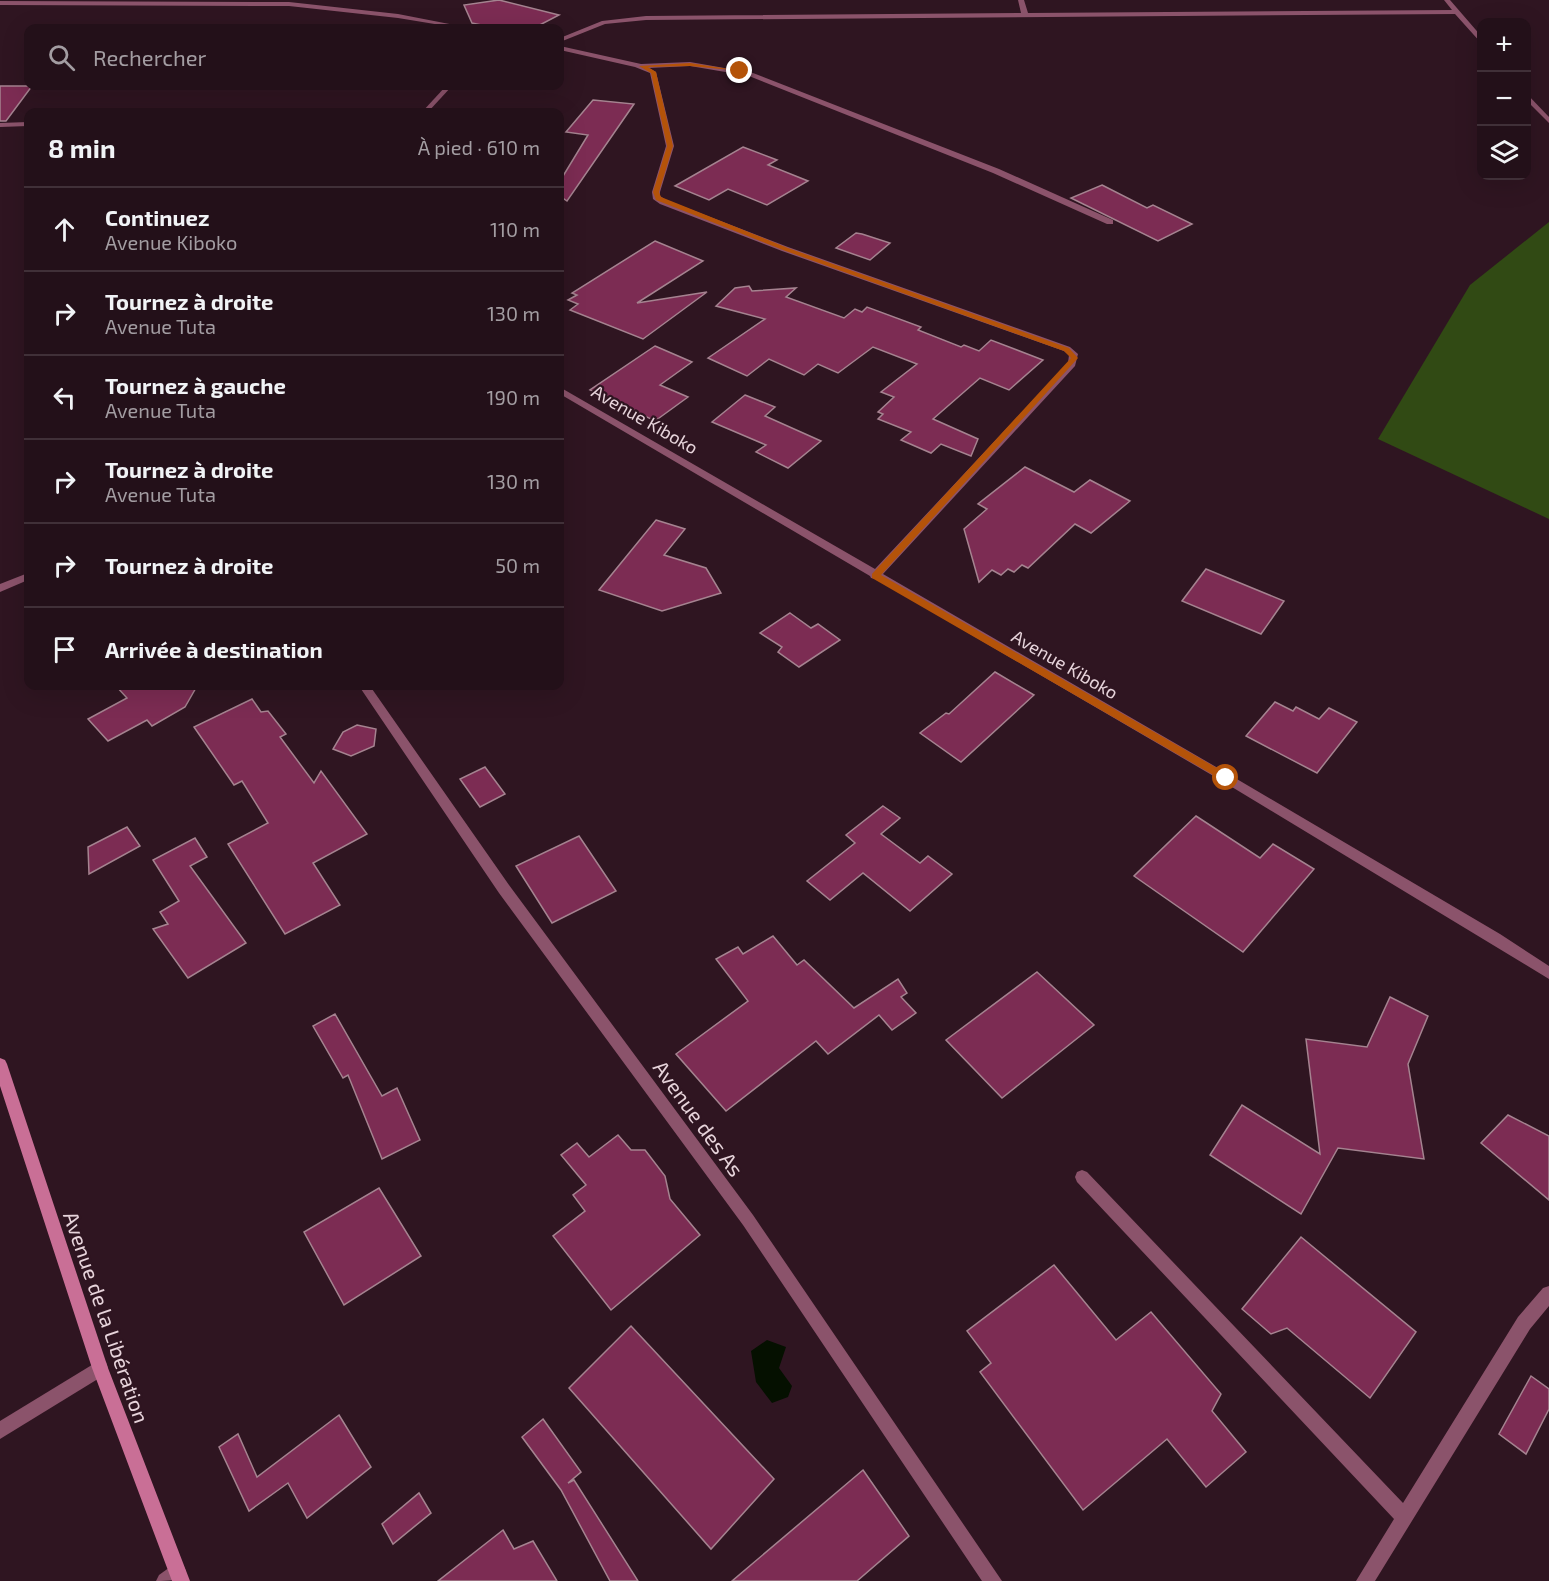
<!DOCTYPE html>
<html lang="fr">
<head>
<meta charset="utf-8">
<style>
	:root { --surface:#231019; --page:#2b1922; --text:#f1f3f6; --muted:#a39da2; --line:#403038 }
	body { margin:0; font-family:"Exo 2",sans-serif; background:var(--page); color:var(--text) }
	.controls { position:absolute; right:18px; top:18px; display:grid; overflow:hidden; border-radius:12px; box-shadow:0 6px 24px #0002 }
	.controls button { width:54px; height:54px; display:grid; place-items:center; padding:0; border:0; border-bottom:2px solid var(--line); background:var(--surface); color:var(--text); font:30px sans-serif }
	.stop { position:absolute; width:18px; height:18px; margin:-14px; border:4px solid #b45309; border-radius:50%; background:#fff }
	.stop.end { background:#b45309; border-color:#fff; box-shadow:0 2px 6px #0008 }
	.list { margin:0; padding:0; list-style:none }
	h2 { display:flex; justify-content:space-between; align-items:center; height:78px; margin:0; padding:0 24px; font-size:26px }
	h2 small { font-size:20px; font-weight:400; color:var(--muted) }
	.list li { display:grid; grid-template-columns:39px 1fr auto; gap:18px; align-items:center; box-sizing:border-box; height:84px; padding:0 24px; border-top:2px solid var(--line) }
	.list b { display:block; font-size:22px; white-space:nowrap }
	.list p { margin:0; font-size:20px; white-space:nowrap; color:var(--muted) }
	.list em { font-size:20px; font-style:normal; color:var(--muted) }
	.icon { flex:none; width:33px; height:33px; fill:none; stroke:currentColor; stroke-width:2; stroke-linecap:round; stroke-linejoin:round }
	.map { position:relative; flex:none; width:1549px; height:1581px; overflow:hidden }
	.search { position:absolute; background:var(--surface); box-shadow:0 6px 24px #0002; left:24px; top:24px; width:540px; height:66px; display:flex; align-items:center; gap:15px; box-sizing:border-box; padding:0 21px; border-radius:12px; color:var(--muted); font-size:22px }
	.panel { position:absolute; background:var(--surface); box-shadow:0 6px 24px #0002; left:24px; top:108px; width:540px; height:582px; border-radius:12px }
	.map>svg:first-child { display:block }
	.green { fill:#314a14 }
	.water { fill:#051000 }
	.building { fill:#7c2c53; stroke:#a58390; stroke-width:1.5 }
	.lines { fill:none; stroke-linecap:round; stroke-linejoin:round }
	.street { fill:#8b536b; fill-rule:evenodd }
	.secondary { fill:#c96f96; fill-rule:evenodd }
	.route { fill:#b45309 }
	.labels { text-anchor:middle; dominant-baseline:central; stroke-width:4.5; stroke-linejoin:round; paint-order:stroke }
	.street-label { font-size:18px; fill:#e7d4db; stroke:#2f1521 }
	.near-street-label { font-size:21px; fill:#e7d4db; stroke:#2f1521 }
</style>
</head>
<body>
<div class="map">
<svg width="1549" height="1581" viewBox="0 0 1549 1581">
	<rect width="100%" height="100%" fill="#2f1521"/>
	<polygon class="green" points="1549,222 1549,519 1378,439 1470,285"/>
	<polygon class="water" points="767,1340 786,1347 779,1368 792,1386 788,1397 772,1403 756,1382 751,1351"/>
	<g class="building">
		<polygon points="499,0 559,15 534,28 495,28 472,23 464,5"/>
		<polygon points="0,86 32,86 6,121 0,121"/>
		<polygon points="593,100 634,104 567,201 560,196 560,181 588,135 566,132"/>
		<polygon points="743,147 777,160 768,165 808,181 767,205 728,189 709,200 675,186"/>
		<polygon points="1102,185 1147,208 1153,205 1192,224 1158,241 1071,198"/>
		<polygon points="856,233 862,234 890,243 870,260 836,248"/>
		<polygon points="655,241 703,261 637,303 707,292 643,339 570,310 578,304 568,300 577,295 572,293"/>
		<polygon points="749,286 752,291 796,288 786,297 844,318 855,309 862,312 867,307 921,327 918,330 961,347 964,345 979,351 991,340 1043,360 1009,390 980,378 933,419 978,439 971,456 941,444 931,453 901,440 911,432 878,419 883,414 878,412 894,397 881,392 917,364 873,347 838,373 818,364 804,375 769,359 747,376 708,358 765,319 716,306 735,288"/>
		<polygon points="655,346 692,362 660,385 688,397 655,421 590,390"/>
		<polygon points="745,395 775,407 765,416 821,441 788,468 756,452 766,445 712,422"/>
		<polygon points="1025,467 1074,492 1090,480 1130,501 1091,533 1075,524 1028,568 1022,565 1014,572 1008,569 1001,575 992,570 979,582 964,529 987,509 978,504"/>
		<polygon points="656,520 685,529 664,555 706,568 721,593 662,611 599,590"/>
		<polygon points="1206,569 1284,601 1261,634 1182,601"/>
		<polygon points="790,613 811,628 818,624 840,640 799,667 778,652 782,647 760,633"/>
		<polygon points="995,672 1034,695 961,762 920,733 946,713 949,714"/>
		<polygon points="116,686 197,686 185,707 152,726 147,720 108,741 88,719 127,698"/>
		<polygon points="252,699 261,712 268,711 286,734 280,737 314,783 321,771 367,834 313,863 340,905 285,934 228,844 268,823 242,781 234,785 194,727"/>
		<polygon points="1275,702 1293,711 1296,707 1319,719 1329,708 1357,722 1317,773 1246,736"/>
		<polygon points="357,725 376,729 374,746 351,756 333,749 343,732"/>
		<polygon points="485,767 505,794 480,807 460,779"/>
		<polygon points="883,806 900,818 881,834 920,863 928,856 952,874 910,911 863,873 830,900 807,881 855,843 846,835"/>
		<polygon points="1196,816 1260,858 1273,844 1314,869 1243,952 1134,876"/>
		<polygon points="127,827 140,846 89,874 88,847"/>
		<polygon points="579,836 616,891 552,923 516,866"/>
		<polygon points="195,838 207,857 190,866 246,943 188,978 153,929 168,924 160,912 179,901 153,860"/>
		<polygon points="773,936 797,965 804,960 854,1008 898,979 907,993 901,997 916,1013 892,1030 879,1015 828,1054 816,1041 726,1111 676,1054 748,1001 716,959 738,947 743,954"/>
		<polygon points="1037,972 1094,1025 1002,1098 946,1040"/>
		<polygon points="1390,997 1428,1016 1408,1064 1424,1159 1338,1148 1301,1214 1210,1155 1242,1105 1320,1154 1306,1039 1367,1047"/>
		<polygon points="335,1014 382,1096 397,1088 420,1140 382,1159 348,1075 343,1078 313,1026"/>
		<polygon points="1508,1115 1549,1136 1549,1200 1481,1143"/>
		<polygon points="618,1135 631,1150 645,1150 665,1176 670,1199 700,1235 611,1310 553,1236 585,1211 573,1195 586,1185 561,1155 577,1143 589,1157"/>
		<polygon points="379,1188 421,1256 344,1305 304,1232"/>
		<polygon points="1301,1237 1416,1332 1370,1398 1287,1328 1271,1334 1242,1309"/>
		<polygon points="1054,1265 1116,1340 1151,1312 1221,1394 1212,1411 1246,1452 1206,1487 1167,1439 1083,1510 980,1372 991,1363 967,1331"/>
		<polygon points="631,1326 774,1479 711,1549 569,1388"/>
		<polygon points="1531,1376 1549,1389 1549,1409 1526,1454 1499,1434"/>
		<polygon points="339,1415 371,1467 307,1518 288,1483 249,1511 219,1447 238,1434 257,1477"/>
		<polygon points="543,1419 581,1472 568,1483 574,1480 638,1581 610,1581 561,1490 522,1437"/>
		<polygon points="863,1470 909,1536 857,1581 732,1581"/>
		<polygon points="419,1493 431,1513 393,1544 382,1524"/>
		<polygon points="503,1530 514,1549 533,1541 557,1581 438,1581"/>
	</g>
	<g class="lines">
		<g class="street">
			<polygon points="1018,0 1024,0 1028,13 1452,10 1444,0 1450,0 1482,37 1482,44 1455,14 646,20 605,24 560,42 560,38 602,21 646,16 1021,13"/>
			<polygon points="0,1 289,2 398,14 470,28 459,28 398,18 289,6 0,5"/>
			<polygon points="560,46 641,64 690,62 753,73 999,169 1113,220 1113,224 1107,224 993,173 749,76 690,66 649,68 656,72 674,146 660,192 660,196 666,200 788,247 1070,347 1078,354 1075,366 883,574 1230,775 1500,934 1549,966 1549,979 1222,781 876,579 871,578 870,576 560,394 560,388 563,389 875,569 1068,363 1069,355 1064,351 782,251 660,204 653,199 652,192 666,146 650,73 635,67 560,50"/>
			<polygon points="446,86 452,86 428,112 422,112"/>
			<polygon points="1526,93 1549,117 1549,123 1526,100"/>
			<polygon points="28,122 28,126 0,127 0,123"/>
			<polygon points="28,573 28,580 0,592 0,584"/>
			<polygon points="359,686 370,686 509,885 753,1215 1002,1581 982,1581 743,1225 499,893"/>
			<polygon points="1082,1170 1087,1172 1403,1503 1518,1317 1543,1288 1549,1286 1549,1306 1530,1329 1375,1581 1356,1581 1394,1519 1077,1182 1075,1177 1077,1172"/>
			<polygon points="100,1360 106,1362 108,1368 106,1374 0,1439 0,1421"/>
			<path d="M177,1562L183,1565L186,1571C180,1581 169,1581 156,1581L159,1575Z"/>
		</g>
		<polygon class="secondary" points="0,1058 5,1060 7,1064 108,1368 190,1581 172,1581 92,1368 0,1086"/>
	</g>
	<polygon class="route" points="690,63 742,71 690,66 648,67 656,72 673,146 659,192 661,197 788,248 1069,348 1078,358 881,575 1229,775 1229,780 1222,780 872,578 872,574 1071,358 1064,351 783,250 656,200 653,192 667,146 651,73 639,66"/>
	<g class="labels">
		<g class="street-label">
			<text transform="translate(645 419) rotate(30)">Avenue Kiboko</text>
			<text transform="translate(1065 664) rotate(30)">Avenue Kiboko</text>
		</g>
		<g class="near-street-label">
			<text transform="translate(699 1118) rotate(54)">Avenue des As</text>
			<text transform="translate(107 1317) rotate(71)">Avenue de la Libération</text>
		</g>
	</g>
</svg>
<div class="controls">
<button>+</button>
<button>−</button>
<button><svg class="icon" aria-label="layers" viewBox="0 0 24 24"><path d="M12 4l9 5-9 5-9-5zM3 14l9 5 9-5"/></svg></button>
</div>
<div class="stop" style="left:1226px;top:778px"></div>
<div class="stop end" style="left:740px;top:71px"></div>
<div class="search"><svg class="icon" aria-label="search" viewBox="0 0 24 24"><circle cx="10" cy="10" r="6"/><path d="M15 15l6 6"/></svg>Rechercher</div>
<section class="panel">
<h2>8 min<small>À pied · 610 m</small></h2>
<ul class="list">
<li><svg class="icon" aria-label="ahead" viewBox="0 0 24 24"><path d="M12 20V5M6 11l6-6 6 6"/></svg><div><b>Continuez</b><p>Avenue Kiboko</p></div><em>110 m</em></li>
<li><svg class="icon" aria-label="right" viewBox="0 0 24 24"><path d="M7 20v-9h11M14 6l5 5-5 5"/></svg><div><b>Tournez à droite</b><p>Avenue Tuta</p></div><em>130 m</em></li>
<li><svg class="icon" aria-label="left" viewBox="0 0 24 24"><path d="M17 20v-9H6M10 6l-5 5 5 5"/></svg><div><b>Tournez à gauche</b><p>Avenue Tuta</p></div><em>190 m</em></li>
<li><svg class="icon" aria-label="right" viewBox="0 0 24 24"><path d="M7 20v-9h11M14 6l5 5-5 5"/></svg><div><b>Tournez à droite</b><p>Avenue Tuta</p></div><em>130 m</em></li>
<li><svg class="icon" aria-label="right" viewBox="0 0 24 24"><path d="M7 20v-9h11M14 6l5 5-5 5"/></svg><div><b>Tournez à droite</b></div><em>50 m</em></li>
<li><svg class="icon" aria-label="arrive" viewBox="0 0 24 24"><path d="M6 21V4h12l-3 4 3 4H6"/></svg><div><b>Arrivée à destination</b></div></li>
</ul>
</section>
</div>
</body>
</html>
